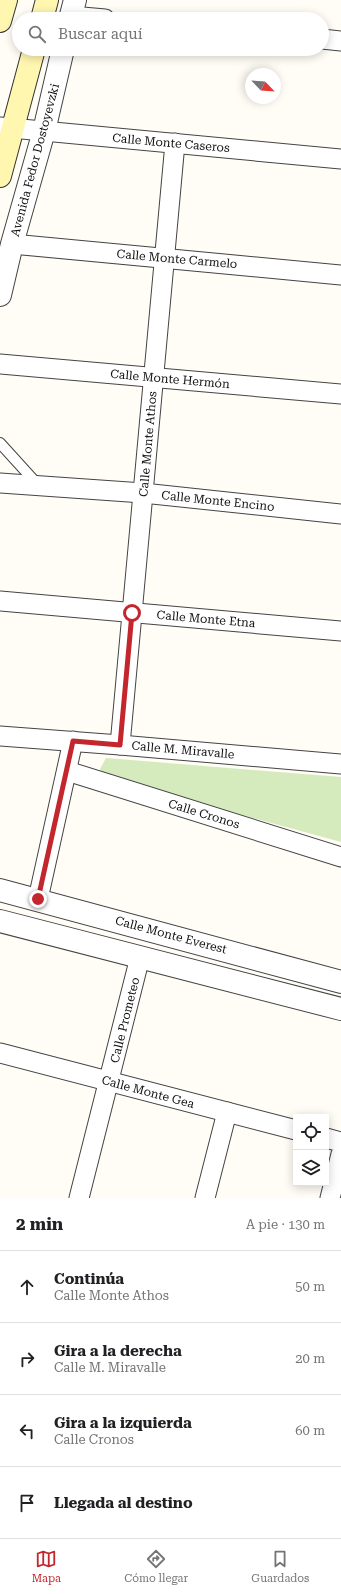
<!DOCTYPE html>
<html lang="es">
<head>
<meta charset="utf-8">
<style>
	:root { --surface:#fff; --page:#f6f6f6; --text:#202124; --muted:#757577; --line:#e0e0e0; --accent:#c4262e }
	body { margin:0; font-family:"Roboto Serif",serif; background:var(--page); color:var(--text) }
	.controls { position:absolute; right:12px; bottom:12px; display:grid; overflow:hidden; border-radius:0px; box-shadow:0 2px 10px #0003 }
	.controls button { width:36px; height:36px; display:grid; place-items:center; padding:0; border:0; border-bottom:1px solid var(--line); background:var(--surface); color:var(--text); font:20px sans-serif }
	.compass { position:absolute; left:245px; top:68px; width:36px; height:36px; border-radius:50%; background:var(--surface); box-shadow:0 2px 10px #0003; rotate:115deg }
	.stop { position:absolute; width:12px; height:12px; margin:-9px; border:3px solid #c4262e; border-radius:50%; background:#fff }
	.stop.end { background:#c4262e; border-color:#fff; box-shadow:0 1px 4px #0008 }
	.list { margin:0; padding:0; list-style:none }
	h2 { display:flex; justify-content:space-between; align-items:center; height:52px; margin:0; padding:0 16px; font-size:17px }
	h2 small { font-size:13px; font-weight:400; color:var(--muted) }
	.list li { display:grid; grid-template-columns:26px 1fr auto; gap:12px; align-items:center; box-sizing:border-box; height:72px; padding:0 16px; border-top:1px solid var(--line) }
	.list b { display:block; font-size:15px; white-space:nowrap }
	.list p { margin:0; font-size:13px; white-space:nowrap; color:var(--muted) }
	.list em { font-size:13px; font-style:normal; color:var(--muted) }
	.icon { flex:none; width:22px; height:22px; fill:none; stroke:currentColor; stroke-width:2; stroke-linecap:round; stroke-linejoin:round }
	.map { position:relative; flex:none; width:341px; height:1198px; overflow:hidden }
	.search { position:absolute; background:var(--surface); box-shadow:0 2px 10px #0003; left:12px; right:12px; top:12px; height:44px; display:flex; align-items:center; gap:10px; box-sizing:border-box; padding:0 14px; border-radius:22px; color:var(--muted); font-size:15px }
	.sheet { height:340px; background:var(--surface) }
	nav { display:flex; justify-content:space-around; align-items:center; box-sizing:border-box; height:56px; border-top:1px solid var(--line); background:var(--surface); font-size:11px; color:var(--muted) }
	nav a { display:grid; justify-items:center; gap:2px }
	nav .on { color:var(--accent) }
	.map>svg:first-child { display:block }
	.green { fill:#d5ebbd }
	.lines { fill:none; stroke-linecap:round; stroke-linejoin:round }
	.service-casing { stroke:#444; stroke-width:12 }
	.minor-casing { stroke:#444; stroke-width:21 }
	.tertiary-casing { stroke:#444; stroke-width:24 }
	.secondary-casing { stroke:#333; stroke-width:24 }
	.service { stroke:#fff; stroke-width:10 }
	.minor { stroke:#fff; stroke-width:19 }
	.tertiary { stroke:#fff; stroke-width:22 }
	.secondary { stroke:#fff6b0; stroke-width:22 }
	.route { stroke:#c4262e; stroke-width:5 }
	.labels { text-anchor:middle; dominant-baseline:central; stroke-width:4; stroke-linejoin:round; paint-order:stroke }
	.street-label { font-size:12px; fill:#111; stroke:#fff }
</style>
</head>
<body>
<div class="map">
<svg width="341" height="1198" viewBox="0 0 341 1198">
	<rect width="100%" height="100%" fill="#fffdf5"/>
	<polygon class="green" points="106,758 341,777 341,842 103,777 100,769"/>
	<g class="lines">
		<defs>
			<polyline id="service" points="0,443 39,486"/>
			<g id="minor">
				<polyline points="71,16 105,19"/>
				<polyline points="322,39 341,41"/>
				<polyline points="0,127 341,159"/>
				<polyline points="12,244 341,275"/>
				<polyline points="0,364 341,394"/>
				<polyline points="0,483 143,493 341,514"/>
				<polyline points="0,601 341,631"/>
				<polyline points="0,736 120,745 341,764"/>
				<polyline points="120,745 175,143"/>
				<polyline points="67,771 341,857"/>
				<polyline points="38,899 73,741"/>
				<polyline points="0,1053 296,1130"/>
				<polyline points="326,1138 341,1142"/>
				<polyline points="79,1198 140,957"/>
				<polyline points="205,1198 227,1112"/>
				<polyline points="330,1198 341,1154"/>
			</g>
			<g id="tertiary">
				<polyline points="70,19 75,0"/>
				<polyline points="0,295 12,244 44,131 63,49"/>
				<polyline points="0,890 341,982"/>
				<polyline points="0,921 341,1009"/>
			</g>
			<g id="secondary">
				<polyline points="42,19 47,0"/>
				<polyline points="0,21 6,0"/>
				<polyline points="0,176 34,49"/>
			</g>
		</defs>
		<use href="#service" class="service-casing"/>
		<use href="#minor" class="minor-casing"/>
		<use href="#tertiary" class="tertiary-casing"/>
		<use href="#secondary" class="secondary-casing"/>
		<use href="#service" class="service"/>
		<use href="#minor" class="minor"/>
		<use href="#tertiary" class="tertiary"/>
		<use href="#secondary" class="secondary"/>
	</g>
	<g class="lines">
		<polyline class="route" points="38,899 73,741 120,745 132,613"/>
	</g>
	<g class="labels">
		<g class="street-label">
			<text transform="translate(171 143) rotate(5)">Calle Monte Caseros</text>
			<text transform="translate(35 160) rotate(-75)">Avenida Fedor Dostoyevzki</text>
			<text transform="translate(177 259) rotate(5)">Calle Monte Carmelo</text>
			<text transform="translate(170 379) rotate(5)">Calle Monte Hermón</text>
			<text transform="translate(148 444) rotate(-85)">Calle Monte Athos</text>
			<text transform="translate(218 501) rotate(6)">Calle Monte Encino</text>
			<text transform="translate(206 619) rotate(5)">Calle Monte Etna</text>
			<text transform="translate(183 750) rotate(5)">Calle M. Miravalle</text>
			<text transform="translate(204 814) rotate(17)">Calle Cronos</text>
			<text transform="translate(171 935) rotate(15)">Calle Monte Everest</text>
			<text transform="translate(125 1020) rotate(-76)">Calle Prometeo</text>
			<text transform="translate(148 1092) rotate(15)">Calle Monte Gea</text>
		</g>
	</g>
</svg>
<div class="controls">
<button><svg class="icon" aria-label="locate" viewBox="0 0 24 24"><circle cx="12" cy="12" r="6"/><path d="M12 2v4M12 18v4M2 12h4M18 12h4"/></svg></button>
<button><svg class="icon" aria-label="layers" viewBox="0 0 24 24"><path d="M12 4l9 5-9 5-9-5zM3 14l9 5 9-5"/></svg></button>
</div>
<svg class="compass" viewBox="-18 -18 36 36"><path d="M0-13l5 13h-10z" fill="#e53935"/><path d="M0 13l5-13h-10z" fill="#757577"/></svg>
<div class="stop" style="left:132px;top:613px"></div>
<div class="stop end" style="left:38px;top:899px"></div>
<div class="search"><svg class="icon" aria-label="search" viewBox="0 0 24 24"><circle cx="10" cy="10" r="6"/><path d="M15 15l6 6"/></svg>Buscar aquí</div>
</div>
<section class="sheet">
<h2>2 min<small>A pie · 130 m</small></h2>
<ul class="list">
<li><svg class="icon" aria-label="ahead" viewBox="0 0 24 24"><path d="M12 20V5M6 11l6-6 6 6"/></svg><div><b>Continúa</b><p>Calle Monte Athos</p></div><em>50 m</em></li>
<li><svg class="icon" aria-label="right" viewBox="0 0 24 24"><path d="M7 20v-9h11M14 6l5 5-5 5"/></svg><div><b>Gira a la derecha</b><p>Calle M. Miravalle</p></div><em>20 m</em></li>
<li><svg class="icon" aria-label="left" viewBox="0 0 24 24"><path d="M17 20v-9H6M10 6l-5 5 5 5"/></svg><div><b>Gira a la izquierda</b><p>Calle Cronos</p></div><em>60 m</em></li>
<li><svg class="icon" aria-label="arrive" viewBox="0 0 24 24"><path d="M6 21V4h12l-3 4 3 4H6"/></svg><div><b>Llegada al destino</b></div></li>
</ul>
</section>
<nav>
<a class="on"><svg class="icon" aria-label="map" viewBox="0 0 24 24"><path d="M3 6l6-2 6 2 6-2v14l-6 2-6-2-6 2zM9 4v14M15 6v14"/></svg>Mapa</a>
<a><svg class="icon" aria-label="directions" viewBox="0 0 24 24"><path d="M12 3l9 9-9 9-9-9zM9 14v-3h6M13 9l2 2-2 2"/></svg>Cómo llegar</a>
<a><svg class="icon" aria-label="saved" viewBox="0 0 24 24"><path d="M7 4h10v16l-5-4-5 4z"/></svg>Guardados</a>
</nav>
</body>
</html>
